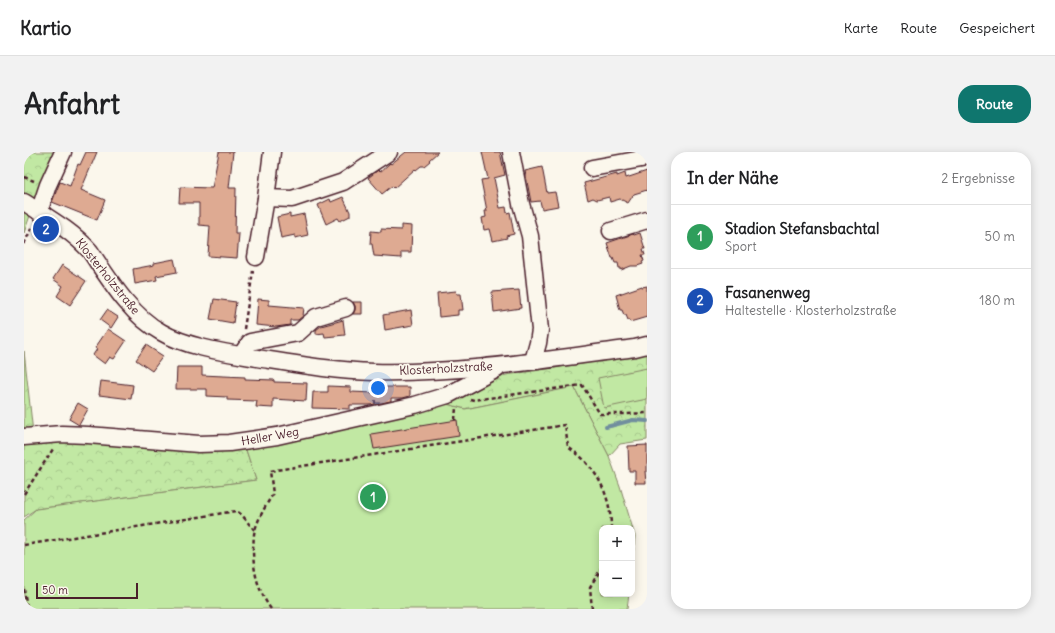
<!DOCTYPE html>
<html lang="de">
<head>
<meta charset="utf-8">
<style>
	:root { --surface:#fff; --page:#f2f2f2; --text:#202124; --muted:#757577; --line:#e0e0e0; --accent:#0f766e }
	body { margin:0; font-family:Delius,sans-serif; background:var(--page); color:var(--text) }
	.controls { position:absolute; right:12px; bottom:12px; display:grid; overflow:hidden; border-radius:8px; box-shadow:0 2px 10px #0003 }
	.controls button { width:36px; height:36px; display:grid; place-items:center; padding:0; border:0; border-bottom:1px solid var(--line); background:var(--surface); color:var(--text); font:20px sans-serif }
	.scale { position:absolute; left:12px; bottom:10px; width:102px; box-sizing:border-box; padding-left:4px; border:2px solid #4a1f2b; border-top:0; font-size:11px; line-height:14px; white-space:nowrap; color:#4a1f2b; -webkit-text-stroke:3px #fbf7ec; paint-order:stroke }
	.you { position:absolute; left:354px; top:236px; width:14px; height:14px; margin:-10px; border:3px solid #fff; border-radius:50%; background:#1a73e8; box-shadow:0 0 0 6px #1a73e833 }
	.badge { display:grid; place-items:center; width:26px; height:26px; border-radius:50%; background:var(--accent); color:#fff; font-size:13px; font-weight:700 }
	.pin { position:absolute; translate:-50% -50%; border:2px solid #fff; box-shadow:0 1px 4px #0006 }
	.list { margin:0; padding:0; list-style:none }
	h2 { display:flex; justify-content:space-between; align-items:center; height:52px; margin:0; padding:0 16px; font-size:17px }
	h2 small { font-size:13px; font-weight:400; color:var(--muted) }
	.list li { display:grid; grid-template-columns:26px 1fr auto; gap:12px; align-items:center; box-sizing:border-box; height:64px; padding:0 16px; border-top:1px solid var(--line) }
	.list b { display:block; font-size:15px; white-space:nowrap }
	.list p { margin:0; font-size:13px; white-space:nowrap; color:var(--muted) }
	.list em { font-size:13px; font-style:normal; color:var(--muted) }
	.map { position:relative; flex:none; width:623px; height:457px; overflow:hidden; border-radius:16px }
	header { display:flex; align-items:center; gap:24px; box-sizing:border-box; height:56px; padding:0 20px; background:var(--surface); border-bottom:1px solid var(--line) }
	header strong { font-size:19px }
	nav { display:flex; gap:22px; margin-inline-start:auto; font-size:14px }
	.intro { display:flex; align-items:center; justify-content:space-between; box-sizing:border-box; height:96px; padding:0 24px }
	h1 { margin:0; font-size:28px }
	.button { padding:10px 18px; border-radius:16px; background:var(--accent); color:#fff; font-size:14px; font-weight:700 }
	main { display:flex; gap:24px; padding:0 24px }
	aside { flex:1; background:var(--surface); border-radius:16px; box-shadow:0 2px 10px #0003 }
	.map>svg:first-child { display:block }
	.forest { fill:url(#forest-crowns); stroke:#868467 }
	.pitch { fill:#c1e8a3; stroke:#868467 }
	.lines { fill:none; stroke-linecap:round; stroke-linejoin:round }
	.stream { stroke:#718e9e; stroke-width:4 }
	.building { fill:#deaa92; stroke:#4a1f2b }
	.minor-casing { stroke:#4a1f2b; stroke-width:19 }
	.path { stroke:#4a1f2b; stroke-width:2.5; stroke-dasharray:4 3; stroke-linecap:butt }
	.minor { stroke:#fbf7ec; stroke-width:16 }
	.labels { text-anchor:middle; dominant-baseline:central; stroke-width:3.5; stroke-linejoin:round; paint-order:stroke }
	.street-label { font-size:12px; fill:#4a1f2b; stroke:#fbf7ec }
</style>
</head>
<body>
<header>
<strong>Kartio</strong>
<nav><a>Karte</a><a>Route</a><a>Gespeichert</a></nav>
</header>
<div class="intro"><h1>Anfahrt</h1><a class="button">Route</a></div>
<main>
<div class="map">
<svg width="623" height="457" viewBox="0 0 623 457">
	<defs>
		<pattern id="forest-crowns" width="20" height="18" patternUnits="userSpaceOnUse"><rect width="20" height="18" fill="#c1e8a3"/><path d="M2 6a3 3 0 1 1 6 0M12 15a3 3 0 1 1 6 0" fill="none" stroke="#a7c78c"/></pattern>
	</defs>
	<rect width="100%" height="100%" fill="#fbf7ec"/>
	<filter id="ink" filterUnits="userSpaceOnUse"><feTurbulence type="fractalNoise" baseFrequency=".025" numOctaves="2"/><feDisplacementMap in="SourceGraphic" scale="8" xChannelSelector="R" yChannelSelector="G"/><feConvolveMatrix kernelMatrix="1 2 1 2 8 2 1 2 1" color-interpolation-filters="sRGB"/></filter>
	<g filter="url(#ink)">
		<g class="forest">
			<polygon points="0,0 30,0 19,26 0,81"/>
			<polygon points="0,199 10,290 49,288 186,299 222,298 232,328 12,357 0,365"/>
			<polygon points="623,201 623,288 596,292 585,304 550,235 441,257 419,251 482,223 577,209"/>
		</g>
		<g class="pitch">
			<polygon points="623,216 623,247 580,256 574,226"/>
			<polygon points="550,235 585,304 596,334 611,384 608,415 608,376 578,376 578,442 605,442 603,457 0,457 0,368 12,357 232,328 222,298 419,251 441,257"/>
		</g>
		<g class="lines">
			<polyline class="stream" points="582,275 609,268 623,269"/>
		</g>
		<g class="building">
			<polygon points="62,0 73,0 57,38 81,48 73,68 28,50 36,30 46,34 54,12 56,13"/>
			<polygon points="195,0 209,0 205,36 212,36 211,82 215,82 213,106 184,104 186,74 175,73 175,51 155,51 156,35 188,36"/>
			<polygon points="382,0 414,0 405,8 406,9 400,14 397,14 392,18 391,17 370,36 368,34 358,42 344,26 354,18 356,20 366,11 367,12"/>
			<polygon points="458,0 476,0 481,23 470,26 476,56 482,55 483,61 486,60 490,82 482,84 483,86 469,89 466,77 460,78 458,66 462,65 461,59 463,59 457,28 464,27"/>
			<polygon points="518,15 523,41 531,40 534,54 518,57 516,49 507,50 501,19"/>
			<polygon points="623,19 623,38 610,42 604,51 596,47 586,50 585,45 573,48 569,46 564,48 560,31 593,22 593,24 601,21 602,26"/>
			<polygon points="319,45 326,60 326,64 316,69 314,66 302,72 294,53 306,47 307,50"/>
			<polygon points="266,62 266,65 280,62 284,83 271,86 271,83 257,86 253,65"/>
			<polygon points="377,73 388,74 387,100 377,100 377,106 350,104 348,92 346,92 347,79 357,80 357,77 377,78"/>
			<polygon points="616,81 621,97 619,97 621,103 618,103 620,109 618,110 619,112 613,114 607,114 597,118 597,116 595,116 594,111 591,111 589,106 588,106 583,91 609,82 610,83"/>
			<polygon points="150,107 153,120 132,124 133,128 111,132 109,117 130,113 130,111"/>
			<polygon points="38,113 62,129 46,153 33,144 39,134 29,127"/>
			<polygon points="618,134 618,135 623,134 623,165 606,170 605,168 604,168 602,163 600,163 598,158 596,158 592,143"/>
			<polygon points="495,138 497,156 470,160 468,140"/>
			<polygon points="432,139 433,142 437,142 439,158 434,158 434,163 415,165 413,141"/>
			<polygon points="190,147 212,150 209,171 186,167"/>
			<polygon points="234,147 245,148 245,153 280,156 279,164 274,168 266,168 266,173 252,175 232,173"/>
			<polygon points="329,150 338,150 338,162 329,162 331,158 331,154"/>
			<polygon points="83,158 94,165 87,176 76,168"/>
			<polygon points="387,158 389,173 361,178 359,163"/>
			<polygon points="319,168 321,183 301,185 300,181 292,182 292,178 297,174"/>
			<polygon points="84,177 102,189 90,207 86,205 81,212 69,203 73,197 71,196"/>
			<polygon points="122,193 139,204 128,219 112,208"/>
			<polygon points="153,215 178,215 178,223 221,225 221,227 250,228 250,230 283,231 282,249 249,247 249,256 232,255 233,249 203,248 203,245 183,244 183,237 152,237"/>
			<polygon points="77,229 109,233 107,247 75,243"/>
			<polygon points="304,234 327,235 327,240 351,241 351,236 357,236 357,235 386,235 386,244 379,246 367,246 367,249 357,251 351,251 351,248 351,252 346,253 326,253 326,257 288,256 289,240 304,240"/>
			<polygon points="54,251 64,257 55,273 45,267"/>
			<polygon points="433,268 435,284 350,297 347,282"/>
			<polygon points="623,293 623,319 621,319 622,331 611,331 611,319 605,319 604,294"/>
		</g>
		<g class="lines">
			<defs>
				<g id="minor">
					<polyline points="487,0 497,52 506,84 516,178 514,191 509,209"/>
					<polyline points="568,16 623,6"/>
					<polyline points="242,46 268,47 319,30 365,0"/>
					<path d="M0,50C23,65 47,78 66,99C85,127 107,164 137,180C162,195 204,201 233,206C271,212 310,219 350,220C438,222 525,207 611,196L623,193"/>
					<polyline points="15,60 24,33 39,0"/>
					<polyline points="587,79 623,68"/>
					<polyline points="232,105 242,46 248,0"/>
					<polyline points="217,203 226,190 274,181 292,165 322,156"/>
					<polyline points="0,285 38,282 64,283 175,292 205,291 253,284 391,253 424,243 473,217"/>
				</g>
			</defs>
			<use href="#minor" class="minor-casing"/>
			<g class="path">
				<polyline points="0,25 10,29"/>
				<polyline points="0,92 9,73"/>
				<polyline points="220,177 229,119"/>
				<polyline points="446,247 450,248 558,233 576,262 603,262 623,261"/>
				<polyline points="431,268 432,255"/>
				<polyline points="0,342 29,297"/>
				<path d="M0,393L212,359C220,362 224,373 231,378"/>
				<polyline points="0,437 3,457"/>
				<path d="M247,457C234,439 229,419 229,396C230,390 229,384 231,378C235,365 242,353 249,342L246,319L541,273L544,295C548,298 552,301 556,304C577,324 587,348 587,376"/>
				<polyline points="568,457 566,435 578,415"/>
			</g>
			<use href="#minor" class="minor"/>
		</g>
	</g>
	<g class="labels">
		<g class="street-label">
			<text transform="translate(84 124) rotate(51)">Klosterholzstraße</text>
			<text transform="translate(422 216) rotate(-3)">Klosterholzstraße</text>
			<text transform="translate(246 284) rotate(-10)">Heller Weg</text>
		</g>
	</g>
</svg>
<div class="controls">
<button>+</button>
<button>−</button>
</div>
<div class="scale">50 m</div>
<div class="you"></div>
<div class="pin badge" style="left:349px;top:345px;background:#2e9e5b">1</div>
<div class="pin badge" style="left:22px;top:77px;background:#1a4fb4">2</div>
</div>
<aside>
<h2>In der Nähe<small>2 Ergebnisse</small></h2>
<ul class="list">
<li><span class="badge" style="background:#2e9e5b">1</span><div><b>Stadion Stefansbachtal</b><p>Sport</p></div><em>50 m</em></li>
<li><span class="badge" style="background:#1a4fb4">2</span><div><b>Fasanenweg</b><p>Haltestelle · Klosterholzstraße</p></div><em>180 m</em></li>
</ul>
</aside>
</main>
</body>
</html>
